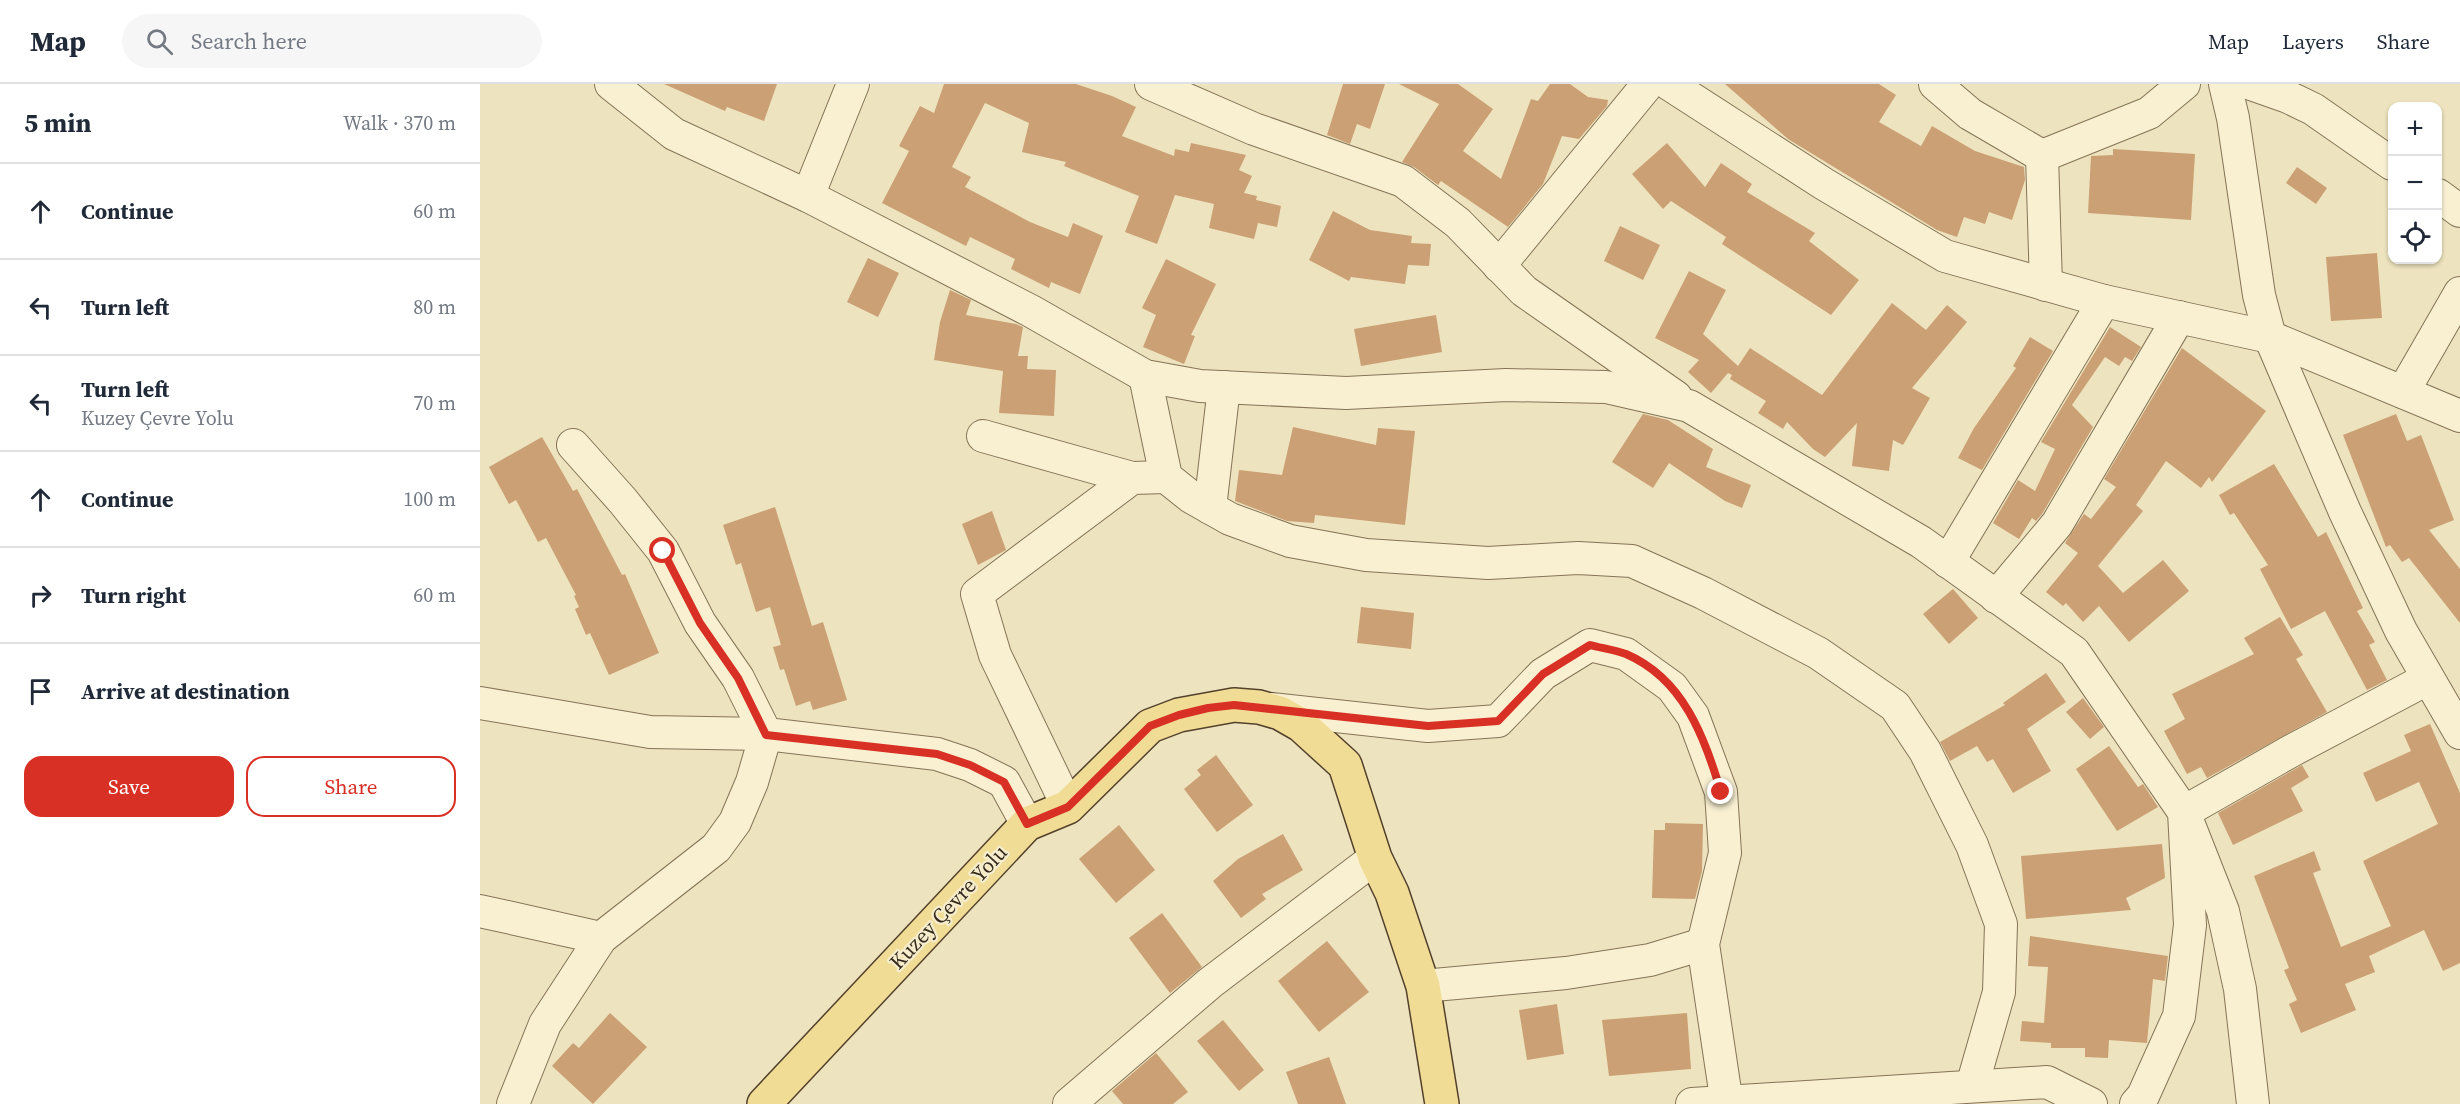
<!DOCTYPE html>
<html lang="en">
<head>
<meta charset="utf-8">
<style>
	:root { --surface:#fff; --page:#f6f6f7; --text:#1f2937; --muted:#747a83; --line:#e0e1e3; --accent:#d93025 }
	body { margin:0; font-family:"Source Serif 4",serif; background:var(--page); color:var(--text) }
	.controls { position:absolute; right:18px; top:18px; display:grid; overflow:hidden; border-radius:12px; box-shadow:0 2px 4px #0004 }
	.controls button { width:54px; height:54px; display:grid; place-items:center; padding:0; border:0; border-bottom:2px solid var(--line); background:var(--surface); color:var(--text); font:30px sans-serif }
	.stop { position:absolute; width:18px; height:18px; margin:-14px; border:4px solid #d93025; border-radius:50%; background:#fff }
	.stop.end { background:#d93025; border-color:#fff; box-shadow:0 2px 6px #0008 }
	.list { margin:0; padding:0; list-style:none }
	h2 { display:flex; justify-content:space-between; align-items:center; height:78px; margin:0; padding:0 24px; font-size:26px }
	h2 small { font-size:20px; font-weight:400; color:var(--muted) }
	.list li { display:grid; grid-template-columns:39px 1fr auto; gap:18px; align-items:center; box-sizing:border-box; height:96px; padding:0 24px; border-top:2px solid var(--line) }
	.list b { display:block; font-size:22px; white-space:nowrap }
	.list p { margin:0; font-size:20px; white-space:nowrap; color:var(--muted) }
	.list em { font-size:20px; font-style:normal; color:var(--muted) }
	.actions { display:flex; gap:12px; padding:18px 24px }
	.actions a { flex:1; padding:14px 0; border:2px solid var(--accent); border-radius:18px; text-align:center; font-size:21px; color:var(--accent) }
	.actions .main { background:var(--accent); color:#fff }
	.icon { flex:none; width:33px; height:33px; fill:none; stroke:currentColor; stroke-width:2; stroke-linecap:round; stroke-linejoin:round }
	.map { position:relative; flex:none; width:1980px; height:1020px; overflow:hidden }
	header { display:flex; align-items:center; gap:36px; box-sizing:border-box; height:84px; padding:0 30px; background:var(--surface); border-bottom:2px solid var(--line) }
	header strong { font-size:28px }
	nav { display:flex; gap:33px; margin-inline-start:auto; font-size:21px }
	.search { width:420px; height:54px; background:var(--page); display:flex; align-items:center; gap:15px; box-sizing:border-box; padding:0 21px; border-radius:33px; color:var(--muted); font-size:22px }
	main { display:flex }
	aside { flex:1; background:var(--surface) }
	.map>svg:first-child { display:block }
	.building { fill:#cba074 }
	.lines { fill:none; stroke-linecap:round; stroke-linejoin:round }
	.minor-casing { stroke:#857457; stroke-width:34 }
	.major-casing { stroke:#53412c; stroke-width:36 }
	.minor { stroke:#f8f0d1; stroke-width:32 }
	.major { stroke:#f1dc95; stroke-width:33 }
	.route { stroke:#d93025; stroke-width:8 }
	.labels { text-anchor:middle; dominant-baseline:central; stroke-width:4.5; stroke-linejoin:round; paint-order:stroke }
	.street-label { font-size:21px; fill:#352a1c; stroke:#f5edce }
</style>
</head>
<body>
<header>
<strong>Map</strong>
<div class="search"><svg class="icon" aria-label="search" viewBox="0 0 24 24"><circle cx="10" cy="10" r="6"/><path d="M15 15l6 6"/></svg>Search here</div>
<nav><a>Map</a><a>Layers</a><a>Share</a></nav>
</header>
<main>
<aside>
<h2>5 min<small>Walk · 370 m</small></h2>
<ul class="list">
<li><svg class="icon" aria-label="ahead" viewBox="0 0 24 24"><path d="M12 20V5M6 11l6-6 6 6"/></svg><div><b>Continue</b></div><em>60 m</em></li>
<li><svg class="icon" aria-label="left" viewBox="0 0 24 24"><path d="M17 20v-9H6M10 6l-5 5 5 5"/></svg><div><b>Turn left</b></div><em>80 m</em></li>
<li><svg class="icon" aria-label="left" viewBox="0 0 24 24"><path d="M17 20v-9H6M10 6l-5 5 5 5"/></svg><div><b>Turn left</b><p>Kuzey Çevre Yolu</p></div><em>70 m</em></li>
<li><svg class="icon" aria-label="ahead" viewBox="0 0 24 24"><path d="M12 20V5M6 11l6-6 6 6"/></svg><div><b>Continue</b></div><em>100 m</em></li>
<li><svg class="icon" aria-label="right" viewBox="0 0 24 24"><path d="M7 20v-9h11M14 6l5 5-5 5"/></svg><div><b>Turn right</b></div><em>60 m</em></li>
<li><svg class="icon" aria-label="arrive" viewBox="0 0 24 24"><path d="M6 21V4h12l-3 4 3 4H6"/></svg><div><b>Arrive at destination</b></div></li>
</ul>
<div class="actions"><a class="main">Save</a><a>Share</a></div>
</aside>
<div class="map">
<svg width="1980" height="1020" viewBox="0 0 1980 1020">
	<rect width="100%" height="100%" fill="#ede3be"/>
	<g class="building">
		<polygon points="184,0 297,0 284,37 247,23 245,27"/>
		<polygon points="464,0 596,0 632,12 656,23 642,52 694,72 695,65 709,68 711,59 766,71 759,86 772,92 764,109 777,112 776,116 801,122 797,143 778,139 774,155 729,144 734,120 695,111 677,160 645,148 659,112 584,82 586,78 542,68 549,39 505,19 472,83 491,93 485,103 550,138 588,153 593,139 623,152 600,210 571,198 569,204 531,185 535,175 490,153 486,162 402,119 429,67 419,62 440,22 454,29"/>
		<polygon points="863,0 905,0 890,45 877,40 870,60 847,51"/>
		<polygon points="919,0 978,0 1013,25 983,67 1021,95 1051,15 1058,17 1070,0 1090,0 1108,13 1128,16 1127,22 1099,55 1082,52 1063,100 1028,143 961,97 958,101 934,83 922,78 959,20"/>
		<polygon points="1245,0 1399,0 1416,11 1399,38 1441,62 1452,42 1495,67 1544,83 1545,96 1532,136 1509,128 1505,140 1484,133 1477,153 1457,146 1308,55"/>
		<polygon points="1187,59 1225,103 1241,79 1272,100 1267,108 1335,149 1329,157 1379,196 1351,231 1242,160 1246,153 1191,117 1183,125 1152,90"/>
		<polygon points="1633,65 1715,70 1711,136 1608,129 1611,72 1633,71"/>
		<polygon points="1817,83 1847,104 1836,120 1806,99"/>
		<polygon points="853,127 890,146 932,152 931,159 951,160 949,182 928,181 925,200 871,193 869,197 829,176"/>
		<polygon points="1140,142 1180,161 1163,196 1124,177"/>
		<polygon points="1897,169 1902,234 1851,237 1846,173"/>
		<polygon points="388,174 419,189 398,233 367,218"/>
		<polygon points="686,175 736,200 711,251 715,252 704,280 663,263 676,231 662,224"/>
		<polygon points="1209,187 1246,206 1223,250 1258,282 1270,264 1342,311 1412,219 1446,246 1467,221 1487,238 1432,304 1450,314 1423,361 1413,356 1409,387 1372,382 1377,339 1345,373 1333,365 1307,338 1303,345 1278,329 1286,317 1250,295 1252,291 1248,289 1231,309 1208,288 1219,276 1175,254"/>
		<polygon points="470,206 491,216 486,231 536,240 543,243 538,272 548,272 547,285 576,286 574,332 519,329 523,287 454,276 460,238"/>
		<polygon points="956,231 962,268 881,282 874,245"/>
		<polygon points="1630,243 1661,263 1652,277 1645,273 1639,282 1625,273 1592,321 1613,343 1562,430 1556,437 1552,434 1539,455 1513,439 1538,396 1555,407 1575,365 1561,358"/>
		<polygon points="1550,253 1573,267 1502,386 1478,374 1494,344 1536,284 1533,282"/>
		<polygon points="1702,264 1786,327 1732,398 1729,393 1721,404 1686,377 1656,421 1663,427 1618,482 1643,509 1683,476 1709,507 1649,558 1619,522 1603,538 1586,519 1583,522 1566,508 1598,469 1585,459 1604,430 1611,435 1636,403 1624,395"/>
		<polygon points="1163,330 1188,336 1233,365 1226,383 1271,401 1262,424 1245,417 1189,379 1173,404 1132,378"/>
		<polygon points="1916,330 1927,357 1941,351 1974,436 1949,446 1980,485 1980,539 1929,474 1922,478 1910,461 1906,463 1863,351"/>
		<polygon points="813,343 896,361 898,344 935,347 925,441 835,431 834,439 807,437 755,417 759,386 802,391"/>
		<polygon points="62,353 93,407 97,405 142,491 145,490 179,569 129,591 110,549 106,551 95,525 99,523 94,512 96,511 66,454 58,458 36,416 29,420 9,383"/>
		<polygon points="1794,380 1838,453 1846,448 1883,524 1877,527 1895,558 1889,561 1907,596 1887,606 1845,527 1811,545 1780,485 1788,481 1754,429 1750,431 1739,411"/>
		<polygon points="295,423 332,542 343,538 367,616 333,626 330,617 316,622 304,585 300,586 293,563 301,561 290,523 276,528 261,479 256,481 243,441"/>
		<polygon points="512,427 526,466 498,481 482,440"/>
		<polygon points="1473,505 1498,534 1469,560 1443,530"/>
		<polygon points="881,523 934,529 931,565 877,559"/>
		<polygon points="1800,533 1823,571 1816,575 1847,628 1727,694 1721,683 1707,690 1684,647 1705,635 1692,610 1774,570 1764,554"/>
		<polygon points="1566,589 1586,618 1547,645 1571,687 1533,709 1513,675 1507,678 1497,662 1470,677 1460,658 1525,621 1523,619"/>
		<polygon points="1603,614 1624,643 1610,655 1586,628"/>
		<polygon points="1950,640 1980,709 1980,879 1963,887 1944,846 1889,872 1895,888 1865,900 1876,926 1821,949 1809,920 1817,916 1804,886 1809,884 1774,792 1834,767 1841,786 1833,789 1861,863 1911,842 1883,777 1958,740 1939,698 1896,718 1883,689 1931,667 1924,651"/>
		<polygon points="1629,662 1658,703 1663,700 1678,723 1637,747 1596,685"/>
		<polygon points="736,671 773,721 737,748 704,705 721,691 717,686"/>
		<polygon points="1822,681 1829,693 1811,704 1823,727 1753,761 1738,729"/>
		<polygon points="1185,739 1223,740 1222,787 1215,815 1172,814 1174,746 1185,746"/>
		<polygon points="639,741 675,786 636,819 599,775"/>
		<polygon points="803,750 823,786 782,810 786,815 761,834 733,797 758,775"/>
		<polygon points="1682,760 1685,794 1646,814 1651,826 1546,835 1541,772"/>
		<polygon points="682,829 722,883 690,909 649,854"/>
		<polygon points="1550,852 1688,872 1685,897 1673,895 1667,959 1629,956 1628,974 1605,973 1605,964 1571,964 1571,959 1540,957 1542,937 1564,939 1568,883 1548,882"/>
		<polygon points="847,857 889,908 839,948 798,897"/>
		<polygon points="1077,920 1084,970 1047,976 1039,926"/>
		<polygon points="130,929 167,963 113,1020 72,982 93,959 99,964"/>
		<polygon points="1207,929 1211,985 1129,992 1122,936"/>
		<polygon points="743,936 784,986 759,1007 717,957"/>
		<polygon points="676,969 708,1008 693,1020 643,1020 632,1007"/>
		<polygon points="849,973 866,1020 818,1020 806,988"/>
	</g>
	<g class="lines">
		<defs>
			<g id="minor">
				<polyline points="131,0 194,50 328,112 551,227 665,292 720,302 866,309 1026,301 1126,303 1209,322 1441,458 1594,568 1704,728 1710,841 1699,932 1663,1012 1656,1020"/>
				<polyline points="671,0 774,45 923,97 978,139 1044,207 1196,313"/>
				<polyline points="1189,0 1344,100 1465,172 1624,217 1790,253 1980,332"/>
				<polyline points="1455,0 1490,30 1562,72 1669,29 1704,0"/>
				<polyline points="1745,0 1753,34 1779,211 1790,253 1865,428 1921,547 1980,649"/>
				<polyline points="1771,0 1808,13 1833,25 1912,80"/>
				<polyline points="1562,72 1566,201"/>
				<polyline points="1958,111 1980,127"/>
				<polyline points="328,112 373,0"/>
				<polyline points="1019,182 1168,0"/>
				<polyline points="665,292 686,393 711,413 750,435 810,457 886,471 1008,479 1098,474 1152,477 1223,509 1338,569 1415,622 1445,667 1492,761 1521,840 1519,908 1492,1002"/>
				<polyline points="1923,308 1980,209"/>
				<polyline points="503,352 652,394"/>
				<polyline points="730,424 744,303"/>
				<polyline points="1468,478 1624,217"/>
				<polyline points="1516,513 1577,440 1699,233"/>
				<polyline points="0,619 170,648 286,650 457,670 490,681 524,698 547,740"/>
				<polyline points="791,625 948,642 1018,637 1063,590 1110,561 1146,570 1192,603 1213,632 1241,708 1245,769 1223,860 1247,1020"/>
				<polyline points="588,723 515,571 497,510 652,394 686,393"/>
				<polyline points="0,827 121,854"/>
				<polyline points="943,902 1086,889 1170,876 1223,860"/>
				<polyline points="33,1020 65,940 121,854 236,764 255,738 272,698 286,650 258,594 220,539 183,467 143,417 93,361"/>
				<polyline points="589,1020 730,899 895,774"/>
				<polyline points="1212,1020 1567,998 1611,1020"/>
				<polyline points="1773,1020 1760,905 1743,827 1704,728 1811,667 1947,595"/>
			</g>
			<polyline id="major" points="284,1020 547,740 588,723 670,642 699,631 754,621 779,623 800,629 821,641 865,681 895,774 912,809 943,902 962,1020"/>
		</defs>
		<use href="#minor" class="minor-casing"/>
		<use href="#major" class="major-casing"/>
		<use href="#minor" class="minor"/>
		<use href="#major" class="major"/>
	</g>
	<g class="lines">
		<path class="route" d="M183,467L220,539L258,594L286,651L457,670L490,681L524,698L547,740L588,723L670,642L699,631L728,624L754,621L948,642L1018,637L1063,590L1110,561C1121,564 1135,566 1146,570C1204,595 1224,653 1241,708"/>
	</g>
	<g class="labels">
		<g class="street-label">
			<text transform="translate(468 823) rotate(-47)">Kuzey Çevre Yolu</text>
		</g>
	</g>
</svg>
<div class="controls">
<button>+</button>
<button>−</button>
<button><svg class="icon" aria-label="locate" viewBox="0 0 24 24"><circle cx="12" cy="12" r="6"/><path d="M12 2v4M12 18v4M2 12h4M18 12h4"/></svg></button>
</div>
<div class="stop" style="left:183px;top:467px"></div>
<div class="stop end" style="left:1241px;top:708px"></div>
</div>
</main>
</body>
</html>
